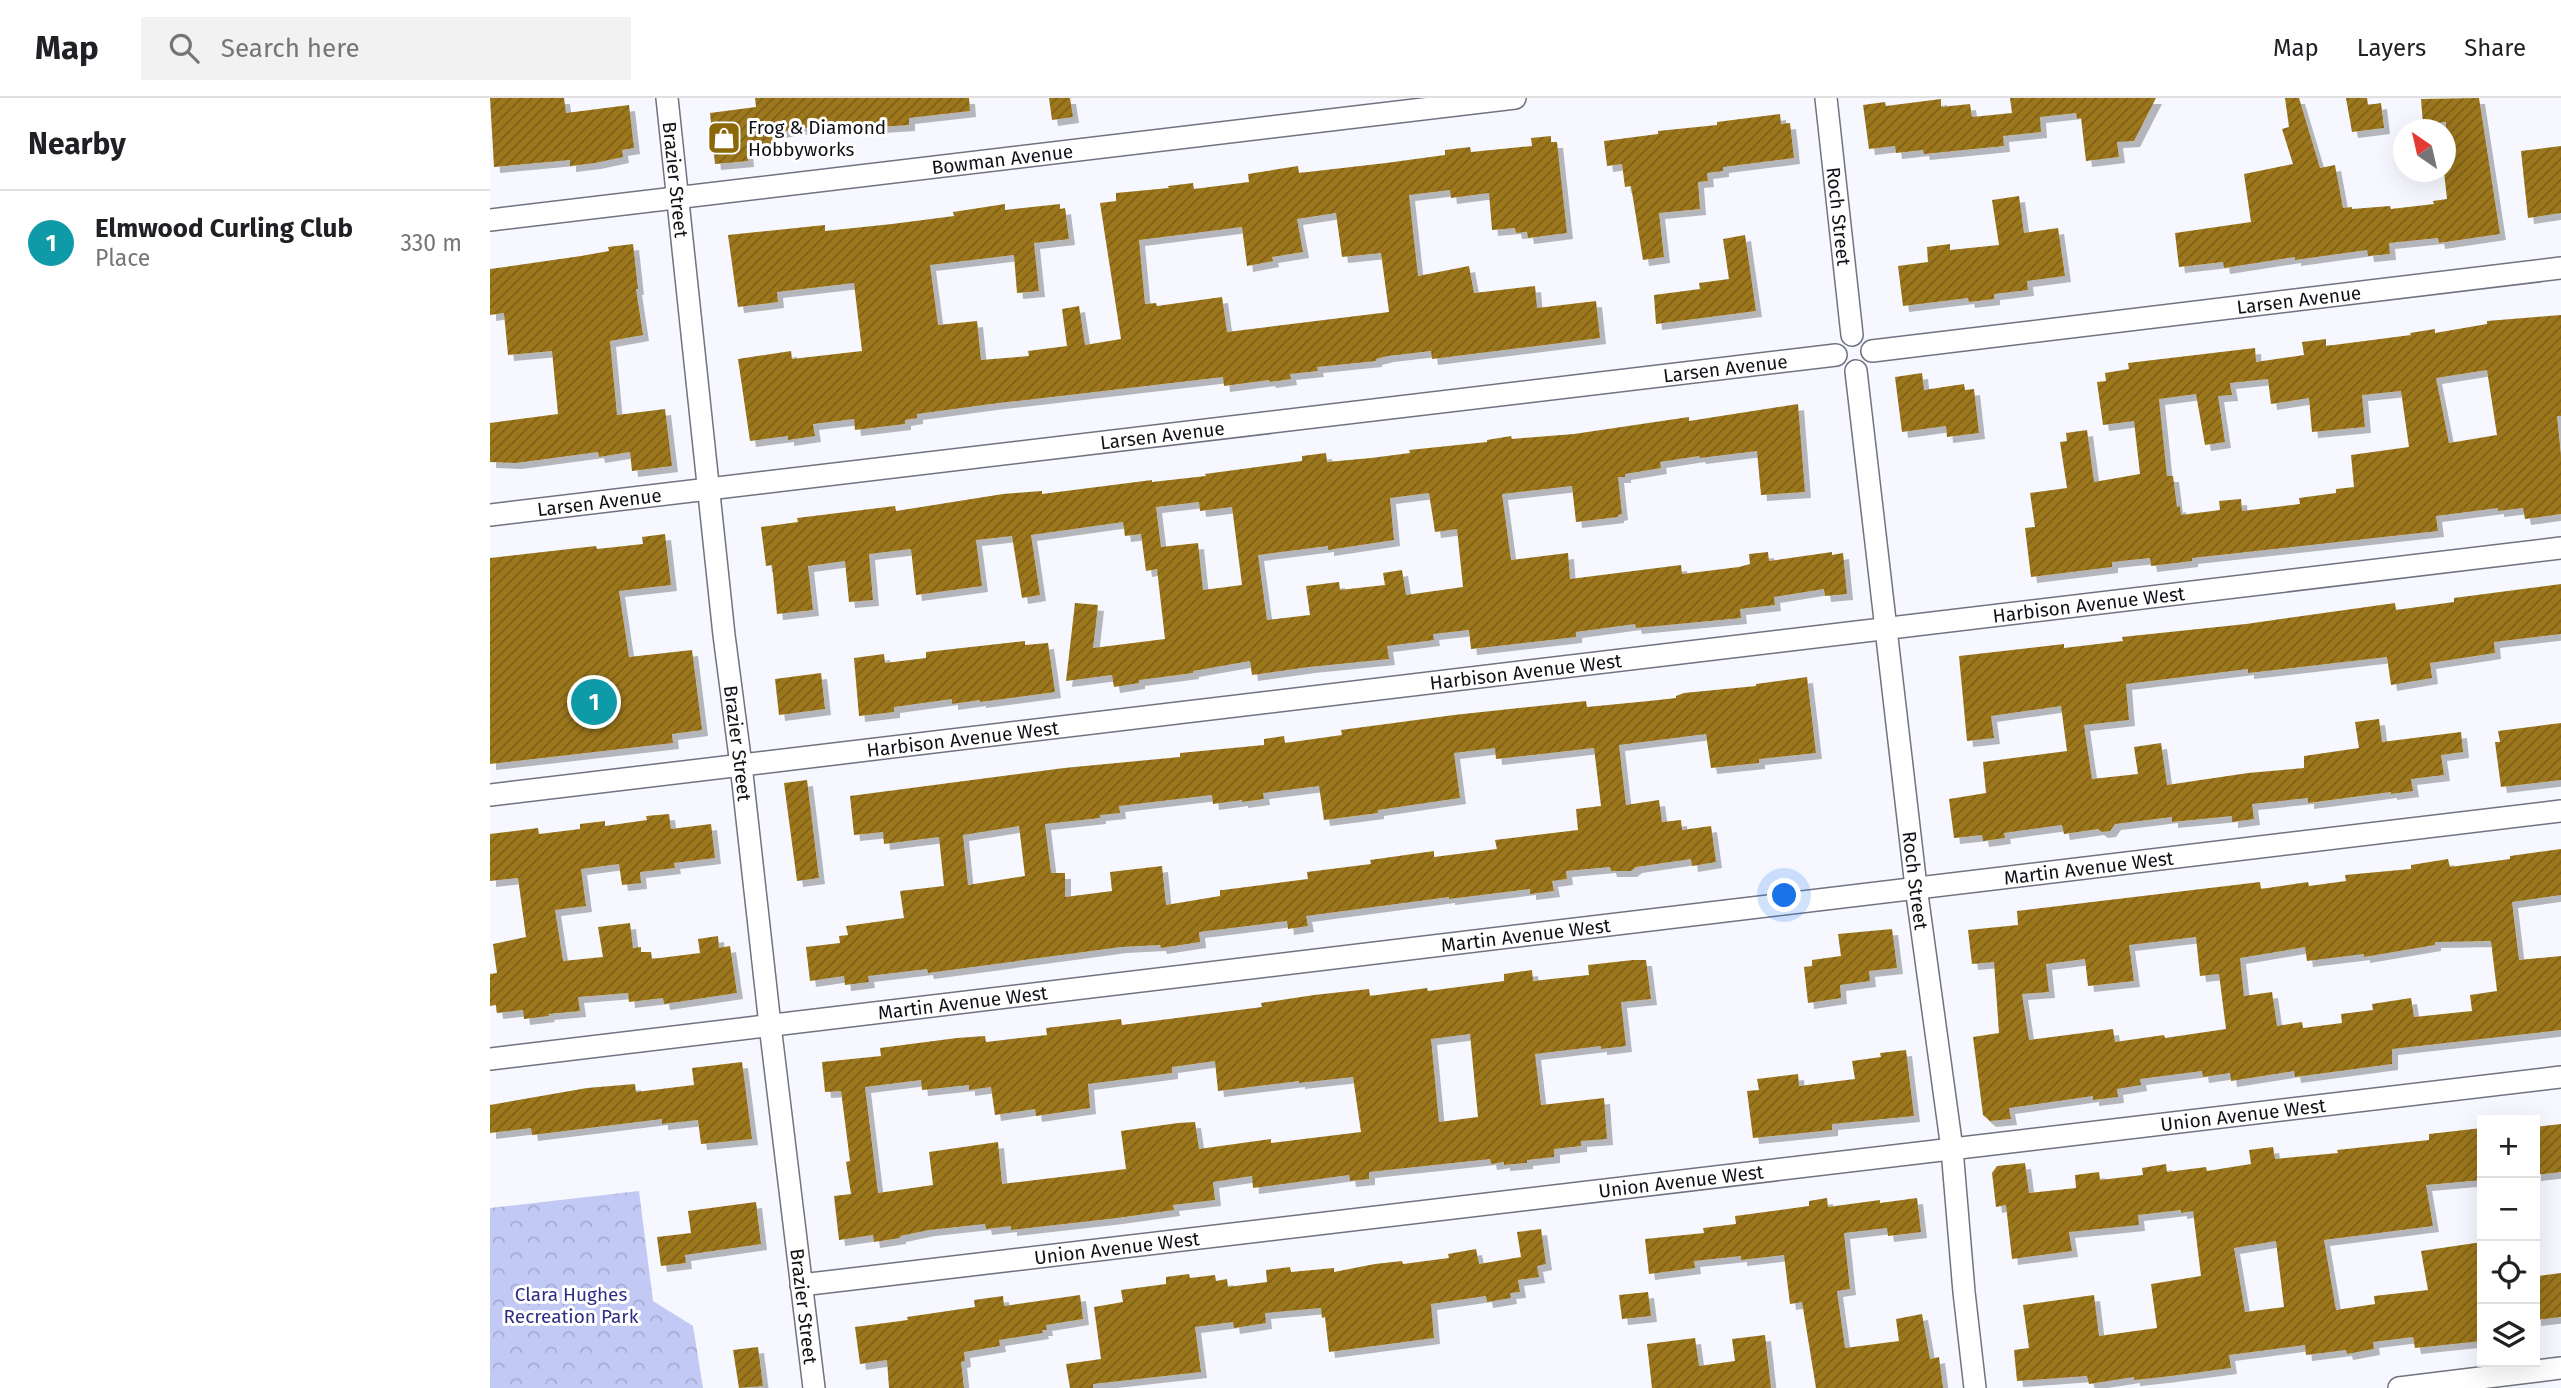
<!DOCTYPE html>
<html lang="en">
<head>
<meta charset="utf-8">
<style>
	:root { --surface:#fff; --page:#f2f2f2; --text:#202124; --muted:#757577; --line:#e0e0e0; --accent:#8c6809 }
	body { margin:0; font-family:"Fira Sans",sans-serif; background:var(--page); color:var(--text) }
	.controls { position:absolute; right:21px; bottom:21px; display:grid; overflow:hidden; border-radius:0px; box-shadow:0 7px 28px #0002 }
	.controls button { width:63px; height:63px; display:grid; place-items:center; padding:0; border:0; border-bottom:2px solid var(--line); background:var(--surface); color:var(--text); font:35px sans-serif }
	.compass { position:absolute; left:1903px; top:21px; width:63px; height:63px; border-radius:50%; background:var(--surface); box-shadow:0 7px 28px #0002; rotate:326deg }
	.you { position:absolute; left:1295px; top:798px; width:24px; height:24px; margin:-18px; border:5px solid #fff; border-radius:50%; background:#1a73e8; box-shadow:0 0 0 10px #1a73e833 }
	.badge { display:grid; place-items:center; width:46px; height:46px; border-radius:50%; background:var(--accent); color:#fff; font-size:23px; font-weight:700 }
	.pin { position:absolute; translate:-50% -50%; border:4px solid #fff; box-shadow:0 2px 7px #0006 }
	.list { margin:0; padding:0; list-style:none }
	h2 { display:flex; justify-content:space-between; align-items:center; height:91px; margin:0; padding:0 28px; font-size:30px }
	h2 small { font-size:23px; font-weight:400; color:var(--muted) }
	.list li { display:grid; grid-template-columns:46px 1fr auto; gap:21px; align-items:center; box-sizing:border-box; height:105px; padding:0 28px; border-top:2px solid var(--line) }
	.list b { display:block; font-size:26px; white-space:nowrap }
	.list p { margin:0; font-size:23px; white-space:nowrap; color:var(--muted) }
	.list em { font-size:23px; font-style:normal; color:var(--muted) }
	.icon { flex:none; width:38px; height:38px; fill:none; stroke:currentColor; stroke-width:2; stroke-linecap:round; stroke-linejoin:round }
	.map { position:relative; flex:none; width:2071px; height:1290px; overflow:hidden }
	header { display:flex; align-items:center; gap:42px; box-sizing:border-box; height:98px; padding:0 35px; background:var(--surface); border-bottom:2px solid var(--line) }
	header strong { font-size:33px }
	nav { display:flex; gap:38px; margin-inline-start:auto; font-size:24px }
	.search { width:490px; height:63px; background:var(--page); display:flex; align-items:center; gap:18px; box-sizing:border-box; padding:0 24px; border-radius:0px; color:var(--muted); font-size:26px }
	main { display:flex }
	aside { flex:1; background:var(--surface) }
	.map>svg:first-child { display:block }
	.forest { fill:url(#forest-crowns) }
	.building { fill:url(#building-hatch); fill-rule:evenodd; filter:url(#shadow) }
	.lines { fill:none; stroke-linecap:round; stroke-linejoin:round }
	.street-casing { stroke:#707281; stroke-width:24 }
	.street { stroke:#fff; stroke-width:21 }
	.labels { text-anchor:middle; dominant-baseline:central; stroke-width:6; stroke-linejoin:round; paint-order:stroke }
	.poi-label { font-size:19px; fill:#101116; stroke:#fff; text-anchor:start }
	.street-label { font-size:19px; fill:#101116; stroke:#fff }
	.park-label { font-size:19px; fill:#2e2d83; stroke:#fff }
</style>
</head>
<body>
<header>
<strong>Map</strong>
<div class="search"><svg class="icon" aria-label="search" viewBox="0 0 24 24"><circle cx="10" cy="10" r="6"/><path d="M15 15l6 6"/></svg>Search here</div>
<nav><a>Map</a><a>Layers</a><a>Share</a></nav>
</header>
<main>
<aside>
<h2>Nearby<small></small></h2>
<ul class="list">
<li><span class="badge" style="background:#0f9aa8">1</span><div><b>Elmwood Curling Club</b><p>Place</p></div><em>330 m</em></li>
</ul>
</aside>
<div class="map">
<svg width="2071" height="1290" viewBox="0 0 2071 1290">
	<defs>
		<pattern id="forest-crowns" width="20" height="18" patternUnits="userSpaceOnUse" patternTransform="scale(1.75)"><rect width="20" height="18" fill="#c2c9f5"/><path d="M2 6a3 3 0 1 1 6 0M12 15a3 3 0 1 1 6 0" fill="none" stroke="#a6acd1"/></pattern>
		<pattern id="building-hatch" width="6" height="6" patternUnits="userSpaceOnUse" patternTransform="scale(1.75)"><rect width="6" height="6" fill="#9c771d"/><path d="M-1 1l2-2M0 6l6-6M5 7l2-2" fill="none" stroke="#7e6019"/></pattern>
		<filter id="shadow"><feDropShadow dx="6" dy="6" stdDeviation="0" flood-color="#0004"/></filter>
	</defs>
	<rect width="100%" height="100%" fill="#f7f8ff"/>
	<polygon class="forest" points="149,1093 163,1203 203,1228 213,1290 0,1290 0,1110"/>
	<g class="building">
		<polygon points="0,0 74,0 76,15 139,7 144,50 132,52 133,59 105,65 80,68 80,62 4,69"/>
		<polygon points="265,0 479,0 480,13 419,20 419,27 374,30 373,25 362,26 362,23 282,35 283,48 257,51 258,63 225,66 220,15 266,9"/>
		<polygon points="559,0 580,0 583,19 562,22"/>
		<polygon points="1520,0 1666,0 1644,43 1627,44 1629,59 1596,63 1591,20 1587,21 1586,15 1550,19 1551,34 1513,38 1514,48 1434,56 1433,52 1406,55 1405,48 1379,51 1373,7 1395,4 1396,8 1451,1 1451,9 1480,6 1482,19 1522,15"/>
		<polygon points="1795,0 1809,0 1830,70 1845,67 1853,110 1862,109 1862,111 1900,108 1901,111 1944,106 1943,103 1957,101 1954,74 1956,24 1933,26 1931,1 1989,0 2010,136 1949,145 1948,140 1899,145 1900,156 1878,158 1877,152 1805,162 1805,159 1734,170 1733,164 1689,169 1685,135 1761,124 1754,76 1803,66 1792,31 1799,29"/>
		<polygon points="1856,0 1877,0 1878,7 1891,5 1894,30 1862,34"/>
		<polygon points="1290,16 1291,26 1300,25 1304,60 1233,69 1233,73 1217,75 1218,83 1208,84 1210,111 1169,115 1174,159 1153,162 1141,88 1135,89 1132,66 1117,68 1114,43 1168,36 1168,33 1227,27 1227,24"/>
		<path d="M1061,38V44H1067L1077,135L1038,140L1037,134L1026,135L1025,130L1002,132L999,95L961,100L960,92L919,97L928,178L979,168L984,195L1045,188L1047,210L1106,203L1110,240L942,261L941,253L898,258L886,261V263L827,269L828,273L800,276L801,281L780,284L779,282L734,288L733,279L501,306L427,316V320L415,322V326L365,332L364,321L323,326L325,338L298,342V338L260,343L248,261L301,253L302,261L372,253L364,185L287,194L288,204L248,209L238,137L335,127V133L402,126L464,118L463,114L515,106V112L570,106V111L575,110L579,141L544,145L549,193L527,195L524,157L440,167L448,227L487,223L491,262L539,258L538,253L577,248L572,211L589,208L595,247L631,241L610,105L626,103V95L679,90L678,88L703,85L704,91L759,84L758,76L808,68L809,75L896,65L955,57V52L980,49L981,54L1042,48L1041,40ZM846,115L852,159L891,155L899,214L737,234L732,199L667,208L666,205L655,206L649,142L752,129L757,168L783,163L782,159L813,154L807,121Z"/>
		<polygon points="2071,48 2071,115 2038,120 2031,53"/>
		<polygon points="1529,98 1534,135 1568,130 1575,178 1537,183 1538,192 1504,196 1504,201 1479,204 1478,200 1413,208 1408,168 1438,164 1437,149 1460,146 1460,152 1509,147 1502,102"/>
		<polygon points="1255,137 1266,213 1166,226 1164,197 1210,191 1209,185 1239,181 1233,141"/>
		<polygon points="143,146 148,191 146,191 153,237 120,243 127,317 175,311 182,368 142,373 140,354 109,359 108,354 26,365 0,364 0,325 68,316 62,253 18,257 14,215 0,217 0,171 91,158 119,153 118,149"/>
		<path d="M2071,217V318H2067L2071,358V416L2035,421L2033,410L2008,413V410L1946,418L1948,433L1702,460V463L1661,468L1660,460L1622,464V469L1541,479L1535,430L1545,429L1540,395L1577,390L1570,344L1577,343L1576,335L1597,332L1604,384L1650,376L1644,323L1613,327L1607,284L1616,283L1615,275L1639,271L1638,265L1765,250L1766,264L1814,257L1812,244L1836,241V248L1921,237L1920,235L1945,231V235L1997,226V223ZM1997,272L2007,337L1959,345L1946,280ZM1778,281L1781,306L1819,300L1822,334L1875,329L1872,297L1911,293L1919,349L1861,357L1864,389L1846,391V395L1809,400L1810,406L1752,413L1751,401L1729,403L1730,412L1691,417L1690,408L1687,409L1683,378H1677L1669,301L1706,296L1715,347L1735,344L1728,298L1742,297L1740,285Z"/>
		<polygon points="1432,275 1434,292 1474,286 1475,292 1484,291 1489,335 1457,339 1456,328 1412,334 1405,279"/>
		<path d="M1308,306L1315,394L1271,397L1267,353L1210,360L1209,358L1170,364L1171,370L1135,376V379H1128L1132,416L1128,417V419L1086,424L1082,388L1012,396L1021,462L1078,455L1080,481L1191,467L1192,476L1249,469L1260,466L1259,456L1278,454L1279,463L1342,454V457L1353,455L1357,496L1335,498L1334,491L1284,499L1285,507L1250,511L1251,520L1146,530L1145,526L1086,534V539L981,551L979,532L943,536L944,542L897,548L899,561L819,569L762,577L760,563L703,573V575L649,582V585L624,589L622,577L576,583L585,505L608,507L603,550L675,541L667,471L656,473L651,436L635,438L633,424L541,437L550,497L532,500L522,438L486,442L492,488L426,497L421,451L379,456L383,502L359,504L355,463L318,468L323,512L287,516L282,467L276,468L271,429L308,424L307,420L405,408L406,413L513,396L552,393V396L662,382V384L716,378L715,376L812,363V358L836,355L837,364L881,360L920,355L919,352L997,344V342L1021,338L1022,341L1084,336L1199,319V323ZM939,395L945,434L967,431L973,489L916,497L912,472L893,475L895,487L850,492L849,484L816,488L820,517L777,522L768,457L838,448V452L904,442L900,400ZM709,404L710,413L742,409L752,487L713,492L708,445L671,449L666,409Z"/>
		<polygon points="175,436 181,487 129,493 139,559 202,552 212,632 182,636 183,645 0,666 0,460 106,448 107,451 153,446 152,439"/>
		<polygon points="2071,486 2071,536 2004,544 2005,555 1940,565 1942,580 1901,587 1897,559 1758,575 1758,571 1636,586 1639,622 1594,627 1602,681 1648,676 1644,649 1671,645 1677,687 1758,675 1814,670 1814,658 1869,650 1865,624 1889,621 1892,644 1971,634 1973,654 1951,657 1954,677 1921,681 1923,693 1901,696 1901,694 1818,705 1818,700 1762,706 1764,721 1742,724 1742,718 1682,724 1682,719 1625,726 1620,733 1612,734 1608,731 1574,736 1572,727 1514,735 1515,740 1493,743 1492,737 1464,740 1459,701 1496,695 1493,664 1577,653 1571,608 1501,618 1504,640 1477,643 1469,558 1574,546 1574,550 1633,543 1632,539 1756,526 1905,505 1906,512 1964,504 1964,500"/>
		<polygon points="535,543 535,547 558,545 565,594 490,604 490,602 462,606 462,601 404,609 404,614 369,618 364,560 394,556 395,565 436,560 436,554"/>
		<polygon points="331,575 335,611 289,617 285,581"/>
		<path d="M1317,579L1326,655L1269,661V665L1221,670L1216,636L1129,647L1136,707L1169,702L1172,724L1191,722L1192,732L1221,728L1226,764L1202,768L1201,761L1146,769L1141,773H1121L1120,769L1076,773L1077,781L1062,783L1064,793L1040,796V791L959,801V799L816,818L818,828L798,831L797,823L709,834L710,844L671,850L670,847L631,849L438,875L437,871L378,878L379,884L355,887L354,878L320,883L316,849L350,845L349,838L358,837L356,828L414,820L410,793L454,788L449,739L394,746L393,734L364,737L360,698L574,670L690,659V655L774,647V641L794,638L795,645L852,637L851,632L964,617L1096,603L1097,609L1159,603L1186,600V598L1194,595L1266,588V586ZM1005,650L1006,661L1104,650L1111,708L1086,711L1088,732L1005,742L1007,751L944,759V753L880,762L881,766L817,774L818,781L733,792H730V798L676,807L672,768L620,774L622,793L575,799V775H561L555,726L610,720V717L630,715L629,708L722,697L723,706L752,702V704L774,701L773,695L829,688L834,722L888,715V712L970,700L964,655ZM529,728L535,778L478,787L473,737Z"/>
		<polygon points="2071,625 2071,682 2011,689 2005,644 2010,644 2008,633"/>
		<polygon points="317,682 329,780 307,783 294,685"/>
		<polygon points="179,716 181,731 221,726 225,760 184,765 185,770 150,774 151,785 132,787 129,766 91,771 96,808 65,812 73,863 113,859 108,829 140,825 143,850 151,849 151,854 161,854 162,861 210,855 208,841 228,838 229,850 240,848 247,895 174,906 173,900 139,904 138,895 88,899 90,913 58,916 59,918 34,921 33,912 7,915 6,907 0,908 0,876 7,875 3,846 36,839 28,780 0,783 0,736 48,730 49,736 90,731 90,726 115,723 115,728 157,722 156,718"/>
		<path d="M2071,751V797L2022,804L2029,862L2071,858V932L1902,951V966L1805,979L1804,973L1741,983L1740,975L1713,979L1712,973L1650,981L1651,987L1627,991L1628,999L1603,1002V998L1519,1010L1521,1021L1500,1023L1493,1017L1483,939L1509,935L1504,864L1482,866L1478,832L1528,827L1527,813L1770,784L1771,791L1818,784L1819,788L1856,783L1855,777L1921,771V767L1958,761L1960,769L2020,761V758ZM1706,839L1710,878L1729,876L1736,931L1675,940L1674,937L1625,944L1623,931L1539,942L1532,896L1559,894L1556,866L1595,861L1598,888L1644,883L1639,847ZM2001,843L2007,893L1980,897L1982,913L1924,919L1921,900L1882,906L1883,912L1851,916L1852,925L1813,930L1812,924L1787,928L1782,894L1754,898L1750,860L1815,849L1817,863L1874,856V859L1945,847V844Z"/>
		<polygon points="1402,831 1407,870 1379,873 1380,883 1350,887 1351,900 1318,905 1314,869 1322,868 1322,862 1351,858 1348,836"/>
		<path d="M1143,862H1156L1161,901L1131,904L1136,948L1111,951V948L1045,956L1051,1007L1114,1000L1117,1041L1091,1043V1048L1064,1051V1059L1037,1062V1065L1014,1067V1064L1001,1066L1000,1061L879,1074V1081L860,1083L859,1077L763,1090L762,1078L723,1084L725,1102L683,1107L684,1112L627,1120L521,1132V1128L496,1131L495,1126L439,1132L410,1138V1140L384,1144L383,1137L349,1142L344,1098L361,1096L356,1064L360,1063L351,993L335,994L332,964L391,958L390,950L467,940L495,938L496,944L557,937L556,930L631,921L632,927L772,909L771,905L824,897L879,891L880,898L937,890L938,893L1014,883V876L1042,872L1043,883L1099,877L1098,867ZM980,936L988,1019L949,1024L941,941ZM725,963L728,993L809,983V985L863,979L871,1034L781,1045V1041L709,1051L705,1024L688,1025L631,1033L636,1071L512,1086L508,1044L439,1054L443,1087L388,1095L375,989L431,982L432,992L479,987V992L501,989L505,1017L545,1011L546,1018L600,1010L598,986L682,975V969Z"/>
		<polygon points="1416,952 1424,1018 1342,1026 1342,1032 1263,1040 1257,993 1269,992 1267,981 1308,976 1309,988 1365,981 1362,963 1391,959 1390,955"/>
		<polygon points="252,964 262,1041 211,1046 208,1022 172,1026 172,1021 42,1037 41,1030 0,1035 0,1007 97,990 145,986 146,994 204,987 202,970"/>
		<polygon points="2071,1026 2071,1074 2045,1077 2045,1029"/>
		<path d="M1992,1030V1082L1936,1087L1943,1128L1834,1142L1846,1212L1885,1206L1884,1198L1938,1192L1931,1153L1992,1144V1243L1925,1250L1923,1239L1883,1244L1884,1251L1857,1256L1856,1252L1816,1257L1815,1247L1739,1257L1741,1270L1673,1279L1644,1282V1279L1599,1286L1597,1278L1527,1283L1524,1252L1539,1250L1533,1207L1604,1197L1609,1238L1667,1230L1661,1186L1711,1178L1703,1113L1691,1115V1112L1648,1117L1649,1127L1579,1134L1582,1153L1522,1161L1516,1107L1506,1109L1502,1075L1507,1068L1535,1065L1539,1095L1586,1090L1585,1077L1609,1074L1610,1082L1653,1077L1652,1070L1676,1066L1677,1074L1716,1069L1717,1073L1761,1066L1759,1052L1783,1049L1785,1061L1848,1055L1847,1052L1939,1042V1036ZM1786,1143L1794,1209L1755,1214L1744,1150Z"/>
		<polygon points="1337,1100 1338,1109 1390,1102 1390,1105 1427,1100 1431,1134 1398,1138 1397,1130 1354,1135 1360,1191 1347,1193 1355,1250 1409,1243 1406,1221 1432,1216 1440,1261 1449,1259 1453,1290 1326,1290 1312,1204 1300,1206 1294,1157 1251,1162 1251,1158 1204,1163 1205,1170 1159,1176 1155,1141 1214,1135 1213,1130 1246,1126 1245,1118 1319,1108 1319,1103"/>
		<polygon points="266,1104 271,1146 195,1157 196,1165 171,1168 167,1139 201,1135 198,1113"/>
		<polygon points="1051,1131 1056,1166 1047,1168 1049,1179 1028,1182 1030,1194 1020,1195 1021,1200 997,1204 996,1198 941,1206 944,1240 839,1254 835,1219 832,1220 831,1210 775,1215 776,1225 744,1230 743,1224 705,1229 711,1274 603,1286 603,1290 580,1290 576,1266 611,1261 604,1209 633,1204 631,1192 676,1186 676,1179 699,1176 700,1180 725,1177 726,1183 737,1181 738,1189 777,1184 776,1172 800,1169 801,1174 844,1170 844,1174 885,1166 912,1163 913,1166 959,1160 958,1156 986,1151 989,1166 1031,1159 1027,1134"/>
		<polygon points="2071,1175 2071,1219 2045,1222 2045,1184 2048,1183 2048,1178"/>
		<polygon points="1158,1194 1161,1218 1132,1221 1129,1197"/>
		<polygon points="590,1197 593,1221 556,1227 557,1232 552,1232 553,1235 509,1242 510,1248 474,1254 475,1263 471,1264 474,1290 399,1290 397,1262 370,1266 365,1229 418,1222 417,1219 485,1209 484,1202 513,1198 514,1208"/>
		<polygon points="1275,1237 1281,1290 1162,1290 1157,1246 1205,1240 1209,1268 1245,1263 1242,1241"/>
		<polygon points="268,1249 273,1288 249,1290 243,1252"/>
	</g>
	<g class="lines">
		<defs>
			<g id="street">
				<path id="s1" d="M177,0L234,537L251,667L280,927L324,1290"/>
				<path id="s2" d="M1336,0L1362,237"/>
				<path id="s3" d="M0,122L1025,0"/>
				<path id="s4" d="M1382,253L2071,170"/>
				<path id="s5" d="M1366,273L1426,789L1462,1051L1474,1194L1485,1290"/>
				<path id="s6" d="M0,417L1346,257"/>
				<path id="s7" d="M0,697L2071,450"/>
				<path id="s8" d="M0,961L2071,713"/>
				<path id="s9" d="M311,1187L2071,979"/>
				<polyline points="1909,1290 2071,1270"/>
			</g>
		</defs>
		<use href="#street" class="street-casing"/>
		<use href="#street" class="street"/>
	</g>
	<defs>
		<symbol id="shop-square" viewBox="-11 -11 22 22"><rect x="-9" y="-9" width="18" height="18" rx="4" fill="#8c6809" stroke="#fff"/><path d="M-5-2.5h2.3a2.7 3.5 0 0 1 5.4 0H5L5.5 6h-11ZM-1.5-2.5h3a1.5 2.3 0 0 0-3 0Z" fill="#fff"/></symbol>
	</defs>
	<g fill-rule="evenodd">
		<use href="#shop-square" x="215" y="21" width="38" height="38"/>
	</g>
	<g class="labels">
		<g class="poi-label">
			<text x="258" y="29">Frog &amp; Diamond<tspan x="258" dy="22">Hobbyworks</tspan></text>
		</g>
		<g class="street-label">
			<text stroke="none"><textPath href="#s3" startOffset="516">Bowman Avenue</textPath></text>
			<text stroke="none"><textPath href="#s1" startOffset="82">Brazier Street</textPath></text>
			<text stroke="none"><textPath href="#s2" startOffset="119">Roch Street</textPath></text>
			<text stroke="none"><textPath href="#s4" startOffset="430">Larsen Avenue</textPath></text>
			<text stroke="none"><textPath href="#s6" startOffset="1244">Larsen Avenue</textPath></text>
			<text stroke="none"><textPath href="#s6" startOffset="677">Larsen Avenue</textPath></text>
			<text stroke="none"><textPath href="#s6" startOffset="110">Larsen Avenue</textPath></text>
			<text stroke="none"><textPath href="#s7" startOffset="1610">Harbison Avenue West</textPath></text>
			<text stroke="none"><textPath href="#s7" startOffset="1043">Harbison Avenue West</textPath></text>
			<text stroke="none"><textPath href="#s7" startOffset="476">Harbison Avenue West</textPath></text>
			<text stroke="none"><textPath href="#s1" startOffset="649">Brazier Street</textPath></text>
			<text stroke="none"><textPath href="#s8" startOffset="1610">Martin Avenue West</textPath></text>
			<text stroke="none"><textPath href="#s5" startOffset="513">Roch Street</textPath></text>
			<text stroke="none"><textPath href="#s8" startOffset="1043">Martin Avenue West</textPath></text>
			<text stroke="none"><textPath href="#s8" startOffset="476">Martin Avenue West</textPath></text>
			<text stroke="none"><textPath href="#s9" startOffset="1452">Union Avenue West</textPath></text>
			<text stroke="none"><textPath href="#s9" startOffset="886">Union Avenue West</textPath></text>
			<text stroke="none"><textPath href="#s9" startOffset="318">Union Avenue West</textPath></text>
			<text stroke="none"><textPath href="#s1" startOffset="1216">Brazier Street</textPath></text>
		</g>
		<g class="park-label">
			<text x="81" y="1196">Clara Hughes<tspan x="81" dy="22">Recreation Park</tspan></text>
		</g>
	</g>
</svg>
<div class="controls">
<button>+</button>
<button>−</button>
<button><svg class="icon" aria-label="locate" viewBox="0 0 24 24"><circle cx="12" cy="12" r="6"/><path d="M12 2v4M12 18v4M2 12h4M18 12h4"/></svg></button>
<button><svg class="icon" aria-label="layers" viewBox="0 0 24 24"><path d="M12 4l9 5-9 5-9-5zM3 14l9 5 9-5"/></svg></button>
</div>
<svg class="compass" viewBox="-18 -18 36 36"><path d="M0-13l5 13h-10z" fill="#e53935"/><path d="M0 13l5-13h-10z" fill="#757577"/></svg>
<div class="you"></div>
<div class="pin badge" style="left:104px;top:604px;background:#0f9aa8">1</div>
</div>
</main>
</body>
</html>
